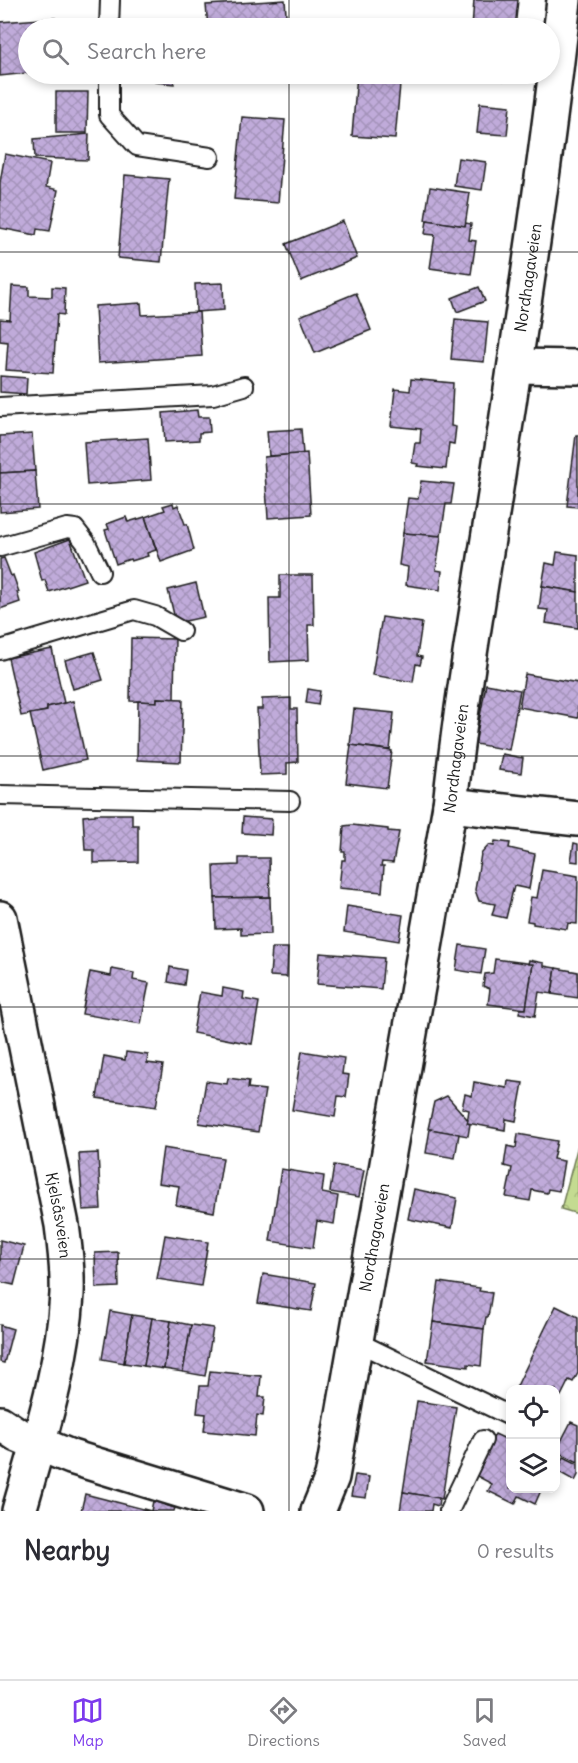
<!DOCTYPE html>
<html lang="en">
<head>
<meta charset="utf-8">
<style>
	:root { --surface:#fff; --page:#f7f7f7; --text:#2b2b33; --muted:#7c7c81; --line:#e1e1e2; --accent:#7c3aed }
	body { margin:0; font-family:Delius,sans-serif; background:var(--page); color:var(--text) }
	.controls { position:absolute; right:18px; bottom:18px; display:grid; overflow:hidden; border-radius:12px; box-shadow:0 3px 9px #0003 }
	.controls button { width:54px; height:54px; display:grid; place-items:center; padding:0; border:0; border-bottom:2px solid var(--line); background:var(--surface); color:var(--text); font:30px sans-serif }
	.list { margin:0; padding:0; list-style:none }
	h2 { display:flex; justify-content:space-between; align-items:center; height:78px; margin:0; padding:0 24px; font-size:26px }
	h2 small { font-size:20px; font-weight:400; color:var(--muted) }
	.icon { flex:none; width:33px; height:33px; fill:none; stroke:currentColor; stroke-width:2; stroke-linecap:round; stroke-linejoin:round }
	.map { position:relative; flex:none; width:578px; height:1511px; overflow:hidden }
	.search { position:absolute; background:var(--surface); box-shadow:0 3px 9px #0003; left:18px; right:18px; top:18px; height:66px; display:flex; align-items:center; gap:15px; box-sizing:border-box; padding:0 21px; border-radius:33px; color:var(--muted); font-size:22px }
	.sheet { height:168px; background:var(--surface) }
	nav { display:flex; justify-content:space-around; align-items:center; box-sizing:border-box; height:84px; border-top:2px solid var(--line); background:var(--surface); font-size:16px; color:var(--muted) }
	nav a { display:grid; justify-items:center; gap:3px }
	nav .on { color:var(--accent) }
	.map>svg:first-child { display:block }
	.forest { fill:url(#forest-crowns); stroke:#707c56; stroke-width:1.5 }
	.building { fill:url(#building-cross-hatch); stroke:#1c1c1c; stroke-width:1.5 }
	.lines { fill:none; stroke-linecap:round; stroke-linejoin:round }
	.lane-casing { stroke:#1c1c1c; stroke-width:22 }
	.street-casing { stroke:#1c1c1c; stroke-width:38 }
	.secondary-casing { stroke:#1c1c1c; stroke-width:38 }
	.lane { stroke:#fff; stroke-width:18 }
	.street { stroke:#fff; stroke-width:33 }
	.secondary { stroke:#fff; stroke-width:33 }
	.grid { fill:none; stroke:#1c1c1c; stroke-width:1.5; stroke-opacity:0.55 }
	.labels { text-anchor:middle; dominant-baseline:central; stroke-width:4.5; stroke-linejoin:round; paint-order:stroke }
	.street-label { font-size:16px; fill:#1c1c1c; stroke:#fff }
</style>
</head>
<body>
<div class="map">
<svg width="578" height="1511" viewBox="0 0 578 1511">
	<defs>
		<pattern id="forest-crowns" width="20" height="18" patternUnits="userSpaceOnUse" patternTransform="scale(1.5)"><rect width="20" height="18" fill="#c4db91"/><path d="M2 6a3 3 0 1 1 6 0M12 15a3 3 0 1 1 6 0" fill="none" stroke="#a8bb7c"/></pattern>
		<pattern id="building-cross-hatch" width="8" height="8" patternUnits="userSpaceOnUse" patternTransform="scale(1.5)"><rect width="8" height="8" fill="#c0abda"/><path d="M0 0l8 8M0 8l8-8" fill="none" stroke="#a493ba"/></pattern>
	</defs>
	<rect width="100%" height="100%" fill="#fff"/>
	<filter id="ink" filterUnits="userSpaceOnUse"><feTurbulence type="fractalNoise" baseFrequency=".0167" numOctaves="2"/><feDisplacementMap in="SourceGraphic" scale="12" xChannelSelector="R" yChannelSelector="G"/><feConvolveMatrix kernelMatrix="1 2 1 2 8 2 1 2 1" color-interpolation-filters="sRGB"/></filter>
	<g filter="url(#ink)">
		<polygon class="forest" points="578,1145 578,1214 561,1209"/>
		<g class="building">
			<polygon points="285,0 287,28 208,28 206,5"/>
			<polygon points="474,0 518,0 515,28 472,28"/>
			<polygon points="55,18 56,28 28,28 28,73 0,76 0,22"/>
			<polygon points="161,20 179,21 179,27 183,28 140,28 141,23 160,25"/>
			<polygon points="136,74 179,74 178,78 174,77 174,84 155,82 156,76"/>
			<polygon points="357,74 401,74 395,139 352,136"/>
			<polygon points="468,74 511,74 510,81 467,77"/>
			<polygon points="56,92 88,92 87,133 56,133"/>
			<polygon points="480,103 510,106 507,135 477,133"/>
			<polygon points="242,117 285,120 278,203 234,199"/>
			<polygon points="89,134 88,160 35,158 34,139"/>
			<polygon points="5,154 50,163 46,187 58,190 50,231 37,229 36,235 0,228 0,182"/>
			<polygon points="458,158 486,162 482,190 454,186"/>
			<polygon points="125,175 169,179 161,262 118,258"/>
			<polygon points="430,187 470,193 465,226 425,220"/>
			<polygon points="427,220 465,226 466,223 471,224 469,240 476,241 471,274 430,268 435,235 425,234"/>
			<polygon points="343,221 357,258 301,281 286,244"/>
			<polygon points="223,283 224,310 196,312 195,284"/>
			<polygon points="12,286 29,287 29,296 52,297 52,287 65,288 64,315 57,314 53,373 6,370 8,342 0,341 0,319 10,320"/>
			<polygon points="479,287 485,301 457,312 452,298"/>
			<polygon points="356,293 371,330 315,353 300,316"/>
			<polygon points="141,303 142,315 199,312 202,356 98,363 95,306"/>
			<polygon points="455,319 488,322 484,362 451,359"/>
			<polygon points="0,376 27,378 26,394 0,392"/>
			<polygon points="411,379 453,383 451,426 456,427 454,444 449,443 446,469 417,466 418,464 412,463 415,443 420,443 421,429 391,426 395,389 410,391"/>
			<polygon points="197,410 198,417 209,417 210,432 199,433 199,440 165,442 163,413"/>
			<polygon points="301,429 303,454 269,456 267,431"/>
			<polygon points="32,434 35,471 0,473 0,436"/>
			<polygon points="576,435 578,435 578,507 567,506"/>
			<polygon points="148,438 151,480 87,485 84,442"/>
			<polygon points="307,453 311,515 268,518 264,457"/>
			<polygon points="35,471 38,509 0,512 0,473"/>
			<polygon points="421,481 454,484 451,504 446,504 441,536 403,533 408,498 418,499"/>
			<polygon points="173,503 174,507 178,505 185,524 187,524 194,550 161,562 145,517 165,510 163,506"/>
			<polygon points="126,517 128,522 145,517 156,550 147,553 148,556 131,561 130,559 116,564 105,530 109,529 107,524"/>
			<polygon points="403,533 441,536 436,570 442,571 440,590 406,585 408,567 399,565"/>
			<polygon points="70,539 85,580 49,592 45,580 42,581 34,552"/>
			<polygon points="557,552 578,555 578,592 542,586 546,563 555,565"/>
			<polygon points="4,558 11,576 13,575 19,592 17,592 20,602 0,609 0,559"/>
			<polygon points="280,575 313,575 314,625 308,625 309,660 270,662 269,598 280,598"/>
			<polygon points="196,583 204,617 176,623 168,590"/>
			<polygon points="542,586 578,592 578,628 546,623 548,610 539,609"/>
			<polygon points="382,617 422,623 417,656 422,657 420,665 416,664 413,682 372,675"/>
			<polygon points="131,638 175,639 174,699 157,698 157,702 130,701"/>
			<polygon points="52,649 64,703 47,707 47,711 21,716 8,658"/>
			<polygon points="94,652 103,680 73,689 65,660"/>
			<polygon points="525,674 578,683 578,718 519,707"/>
			<polygon points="486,684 520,690 509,750 475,744"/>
			<polygon points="308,689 320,691 318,705 306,703"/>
			<polygon points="157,698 183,699 181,762 137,760 138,701 157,702"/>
			<polygon points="291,698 291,709 297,709 298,762 287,763 287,774 260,775 257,709 262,709 262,699"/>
			<polygon points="73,701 86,760 43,770 30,714 47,711 47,707"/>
			<polygon points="354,709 394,713 390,750 350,745"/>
			<polygon points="351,745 392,751 387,788 346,783"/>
			<polygon points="502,754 523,758 521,773 499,770"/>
			<polygon points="95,814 132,814 132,825 138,825 138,862 94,863 94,850 85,850 83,816 95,815"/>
			<polygon points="243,817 272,819 271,835 242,833"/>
			<polygon points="352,825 388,829 388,831 399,832 393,863 382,862 381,866 384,866 382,892 339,888 342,860 345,860 345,852 342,852 344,826"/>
			<polygon points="495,841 510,843 509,848 535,854 529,889 514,886 506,918 492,915 495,904 479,901 475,890 481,854 489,845 494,846"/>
			<polygon points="574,843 578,844 578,862 571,861"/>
			<polygon points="239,858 269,858 270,897 215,898 214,866 239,865"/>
			<polygon points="542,870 578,876 577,924 568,923 567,929 533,924 533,922 527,921 531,897 537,898"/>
			<polygon points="270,897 271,934 241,935 241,928 216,929 215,898"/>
			<polygon points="347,906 403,915 399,941 344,932"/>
			<polygon points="460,945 485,949 481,974 456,970"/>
			<polygon points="272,948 288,948 287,977 270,976"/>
			<polygon points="320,953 384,958 381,989 317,984"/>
			<polygon points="495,959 533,964 526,1009 488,1004 490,989 483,986 485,974 493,973"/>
			<polygon points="529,960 544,963 544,966 556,968 552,994 539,992 535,1016 519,1013 520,1009 526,1009 533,964 528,964"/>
			<polygon points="170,967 186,970 184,985 168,982"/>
			<polygon points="556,968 578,972 578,998 552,994"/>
			<polygon points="112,969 134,973 133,980 149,983 141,1024 82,1014 90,972 111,976"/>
			<polygon points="223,988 244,992 243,999 259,1002 252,1044 193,1033 200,992 222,996"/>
			<polygon points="302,1051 344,1058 342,1074 349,1075 346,1097 338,1096 335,1117 292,1110"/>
			<polygon points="126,1052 148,1055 147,1063 163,1065 156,1107 97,1098 104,1056 125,1060"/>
			<polygon points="228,1078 249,1081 248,1088 265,1090 258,1132 199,1123 206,1081 227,1084"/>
			<polygon points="508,1081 523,1083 516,1121 506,1119 505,1130 467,1123 469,1110 462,1108 465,1094 472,1096 474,1082 507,1088"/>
			<polygon points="447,1096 468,1120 467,1123 470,1124 468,1136 428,1129 434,1102"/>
			<polygon points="430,1129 459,1134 455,1158 426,1153"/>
			<polygon points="518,1134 557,1141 553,1159 564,1161 559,1191 548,1189 547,1193 532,1190 530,1201 506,1197 512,1168 504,1166 507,1146 516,1148"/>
			<polygon points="163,1148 223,1158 214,1212 176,1205 179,1186 158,1183"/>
			<polygon points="98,1153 101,1209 83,1210 79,1154"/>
			<polygon points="334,1165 364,1170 359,1197 330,1192"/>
			<polygon points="281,1169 324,1176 322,1193 338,1196 334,1224 317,1221 313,1248 270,1241"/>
			<polygon points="414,1189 457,1198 452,1228 408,1219"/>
			<polygon points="165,1235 208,1242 201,1286 157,1279"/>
			<polygon points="0,1240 24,1246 14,1285 0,1282"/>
			<polygon points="118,1252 119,1287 96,1288 95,1253"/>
			<polygon points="263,1274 316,1283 311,1311 258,1303"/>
			<polygon points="439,1282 480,1288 479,1291 492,1293 488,1317 486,1317 484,1329 433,1322"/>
			<polygon points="556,1306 578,1317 578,1373 573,1382 569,1380 556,1406 556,1390 515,1390"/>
			<polygon points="110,1311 132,1315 124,1363 102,1359"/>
			<polygon points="132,1315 152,1318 144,1366 124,1363"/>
			<polygon points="152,1318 171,1321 164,1369 144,1366"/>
			<polygon points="171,1321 191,1325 183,1372 164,1369"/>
			<polygon points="433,1322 484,1329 481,1366 468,1364 468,1367 427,1361"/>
			<polygon points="0,1325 13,1329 4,1363 0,1362"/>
			<polygon points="191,1325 213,1328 205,1376 183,1372"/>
			<polygon points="210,1371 261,1376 259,1397 265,1397 263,1416 257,1415 255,1436 204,1431 206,1414 197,1413 200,1386 208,1386"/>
			<polygon points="417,1401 456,1407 442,1499 403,1492"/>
			<polygon points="571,1422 578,1425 578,1462 556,1451"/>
			<polygon points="495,1434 510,1441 510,1488 542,1488 535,1504 519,1496 515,1504 488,1491 492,1484 475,1475"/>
			<polygon points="564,1457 578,1464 578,1475 575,1481 557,1471"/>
			<polygon points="355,1475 369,1477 366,1498 351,1496"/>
			<polygon points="403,1492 439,1498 438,1506 432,1504 431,1511 400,1511"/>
			<polygon points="85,1494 151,1511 153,1501 175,1508 174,1511 81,1511"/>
		</g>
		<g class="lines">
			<defs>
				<g id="lane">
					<polyline points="109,28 110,0"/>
					<polyline points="109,74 109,115 137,146 210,157"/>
					<polyline points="0,407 213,395 244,386"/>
					<polyline points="0,547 67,528 75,529 86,543 100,572"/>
					<polyline points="0,650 134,610 155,616 181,631"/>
					<polyline points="0,795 290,801"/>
					<polyline points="355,1341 508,1415"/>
					<polyline points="449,1511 483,1440"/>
				</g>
				<g id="street">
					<polyline points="515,366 578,367"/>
					<polyline points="450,805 578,819"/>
					<polyline points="0,1423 18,1435 71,1457 247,1511"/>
					<path id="s1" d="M318,1511L332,1477L450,805C461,701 479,598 495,495C520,330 546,166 564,0"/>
				</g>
				<g id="secondary">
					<path id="s2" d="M0,918L62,1225C65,1248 68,1271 67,1294C63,1368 39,1440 19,1511"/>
				</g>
			</defs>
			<use href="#lane" class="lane-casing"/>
			<use href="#street" class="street-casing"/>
			<use href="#secondary" class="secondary-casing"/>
			<use href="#lane" class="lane"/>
			<use href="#street" class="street"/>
			<use href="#secondary" class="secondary"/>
		</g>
	</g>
	<path class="grid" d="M289,0V28M289,74V1511M0,252H578M0,504H578M0,756H578M0,1007H578M0,1259H578"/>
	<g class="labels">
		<g class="street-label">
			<text stroke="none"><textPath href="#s1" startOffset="1252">Nordhagaveien</textPath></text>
			<text stroke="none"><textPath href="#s1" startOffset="766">Nordhagaveien</textPath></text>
			<text stroke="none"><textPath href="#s2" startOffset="303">Kjelsåsveien</textPath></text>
			<text stroke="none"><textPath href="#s1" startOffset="280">Nordhagaveien</textPath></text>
		</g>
	</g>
</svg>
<div class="controls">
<button><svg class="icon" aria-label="locate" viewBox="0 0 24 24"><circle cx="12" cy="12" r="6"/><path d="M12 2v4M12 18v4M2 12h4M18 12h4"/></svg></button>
<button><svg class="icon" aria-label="layers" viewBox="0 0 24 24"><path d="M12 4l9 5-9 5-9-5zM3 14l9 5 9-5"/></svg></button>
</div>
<div class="search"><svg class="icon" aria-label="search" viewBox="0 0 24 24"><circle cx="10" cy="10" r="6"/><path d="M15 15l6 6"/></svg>Search here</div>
</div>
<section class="sheet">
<h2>Nearby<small>0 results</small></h2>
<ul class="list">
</ul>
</section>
<nav>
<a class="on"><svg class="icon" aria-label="map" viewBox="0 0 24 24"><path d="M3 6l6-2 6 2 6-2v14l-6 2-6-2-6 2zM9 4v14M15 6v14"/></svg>Map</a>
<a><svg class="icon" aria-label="directions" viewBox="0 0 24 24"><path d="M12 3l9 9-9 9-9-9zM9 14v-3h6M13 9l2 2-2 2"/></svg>Directions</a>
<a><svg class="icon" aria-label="saved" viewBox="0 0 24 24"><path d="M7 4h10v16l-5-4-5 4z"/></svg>Saved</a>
</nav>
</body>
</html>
